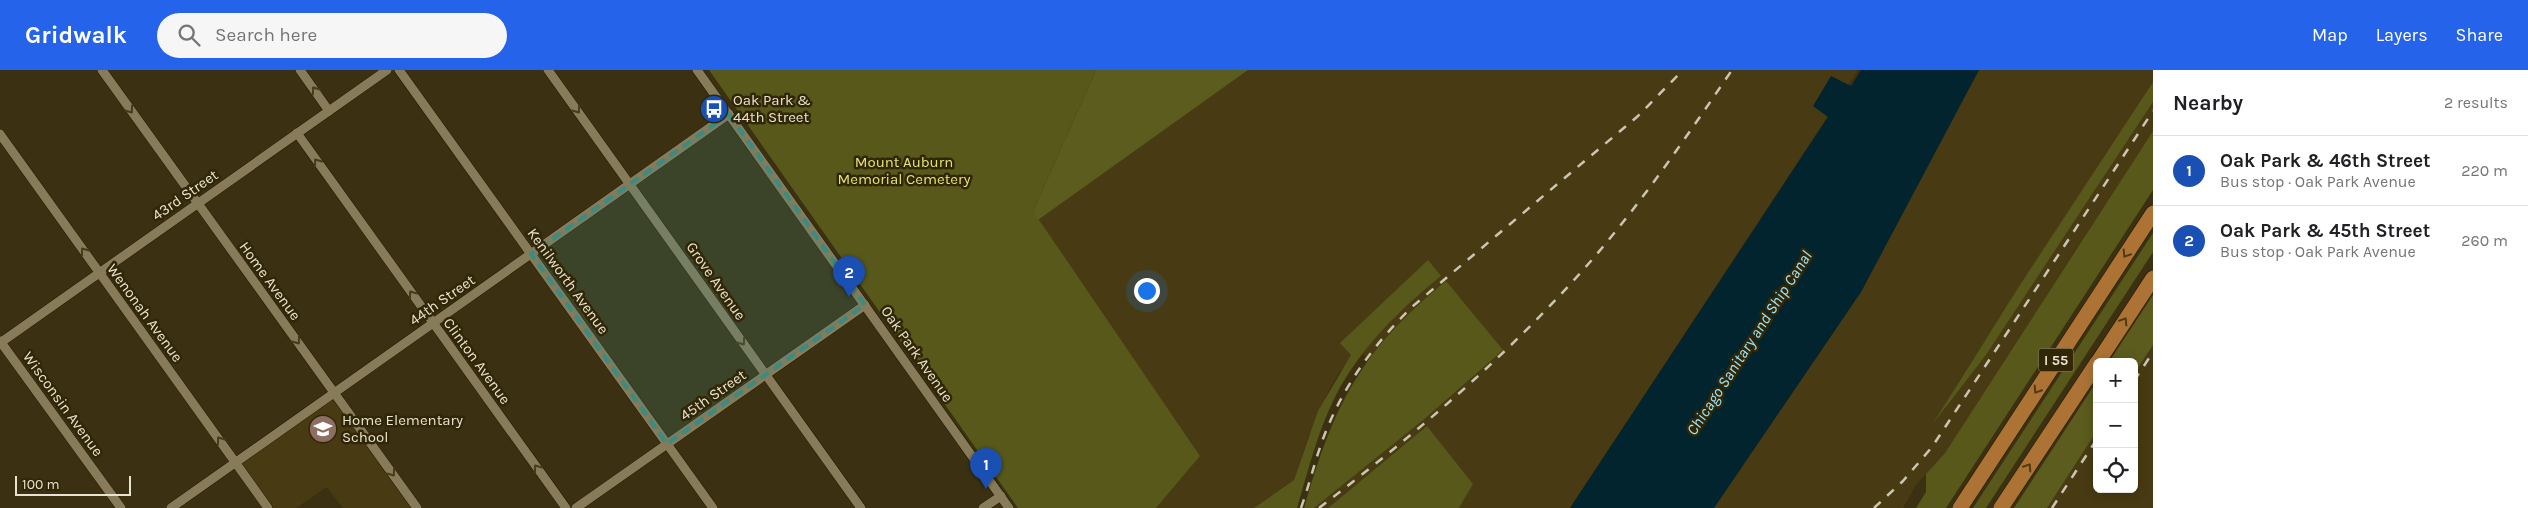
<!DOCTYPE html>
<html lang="en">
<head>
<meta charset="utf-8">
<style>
	:root { --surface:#fff; --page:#f6f6f6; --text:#202124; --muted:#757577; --line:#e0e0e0; --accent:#2563eb }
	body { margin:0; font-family:Karla,sans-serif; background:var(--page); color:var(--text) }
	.controls { position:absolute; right:15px; bottom:15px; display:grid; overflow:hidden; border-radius:8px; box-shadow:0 2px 12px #0003 }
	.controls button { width:45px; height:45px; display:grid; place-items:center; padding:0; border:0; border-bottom:1px solid var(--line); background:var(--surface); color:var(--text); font:25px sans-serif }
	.scale { position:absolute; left:15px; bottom:12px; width:116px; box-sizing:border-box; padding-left:5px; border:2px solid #e8e2d0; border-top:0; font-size:14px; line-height:18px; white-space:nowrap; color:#e8e2d0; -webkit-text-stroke:4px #312707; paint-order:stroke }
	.you { position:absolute; left:1146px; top:220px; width:18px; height:18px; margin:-12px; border:4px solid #fff; border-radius:50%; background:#1a73e8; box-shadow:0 0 0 8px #1a73e833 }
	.badge { display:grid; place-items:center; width:32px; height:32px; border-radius:50%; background:var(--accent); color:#fff; font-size:16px; font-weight:700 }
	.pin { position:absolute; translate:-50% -41px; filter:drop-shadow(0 1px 2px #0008) }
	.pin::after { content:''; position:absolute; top:26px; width:18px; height:15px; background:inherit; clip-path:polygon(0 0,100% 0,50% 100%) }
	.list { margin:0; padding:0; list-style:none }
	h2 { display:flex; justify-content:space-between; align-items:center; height:65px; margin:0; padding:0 20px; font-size:21px }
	h2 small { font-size:16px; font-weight:400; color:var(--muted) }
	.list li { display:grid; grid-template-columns:32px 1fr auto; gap:15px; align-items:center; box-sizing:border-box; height:70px; padding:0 20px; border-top:1px solid var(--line) }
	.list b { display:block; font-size:19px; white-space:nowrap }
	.list p { margin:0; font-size:16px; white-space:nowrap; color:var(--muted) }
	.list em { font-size:16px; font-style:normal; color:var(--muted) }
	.icon { flex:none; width:28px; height:28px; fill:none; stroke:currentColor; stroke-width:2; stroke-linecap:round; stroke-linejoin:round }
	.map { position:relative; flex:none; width:2153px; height:438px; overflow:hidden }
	header { display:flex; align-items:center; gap:30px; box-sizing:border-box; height:70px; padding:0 25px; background:var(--accent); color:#fff }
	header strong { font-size:24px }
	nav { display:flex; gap:28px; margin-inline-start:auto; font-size:18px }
	.search { width:350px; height:45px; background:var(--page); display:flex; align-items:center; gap:12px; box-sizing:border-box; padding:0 18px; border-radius:28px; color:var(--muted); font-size:19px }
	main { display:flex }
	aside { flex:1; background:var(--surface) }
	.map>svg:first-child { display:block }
	.built { fill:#483b13 }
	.green { fill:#57581a }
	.forest { fill:#5b5c1d }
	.water { fill:#02242e }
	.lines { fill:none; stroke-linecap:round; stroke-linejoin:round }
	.minor-casing { stroke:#221900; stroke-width:10 }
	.motorway-casing { stroke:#221900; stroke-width:16 }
	.minor { stroke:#877b5a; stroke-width:9 }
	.motorway { stroke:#ad7335; stroke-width:15 }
	.rail { stroke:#ccc5b1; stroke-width:2.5; stroke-dasharray:9 9; stroke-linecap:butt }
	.oneway { stroke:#463c1c }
	.oneway2 { stroke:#503a12 }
	.marked { fill:#3a8c82; fill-opacity:0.2; stroke:#3a8c82; stroke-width:4; stroke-dasharray:10 6; stroke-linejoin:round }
	.labels { text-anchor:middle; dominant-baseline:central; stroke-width:5; stroke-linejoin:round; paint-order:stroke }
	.shield { fill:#312707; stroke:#b1aa94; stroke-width:1 }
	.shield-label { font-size:14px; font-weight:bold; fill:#e8e2d0 }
	.poi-label { font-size:15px; fill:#e8e2d0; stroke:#312707; text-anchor:start }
	.park-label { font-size:15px; fill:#e2e575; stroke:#312707 }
	.street-label { font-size:15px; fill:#e8e2d0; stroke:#312707 }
	.water-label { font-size:16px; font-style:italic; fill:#99e4fc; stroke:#312707 }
</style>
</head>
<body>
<header>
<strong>Gridwalk</strong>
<div class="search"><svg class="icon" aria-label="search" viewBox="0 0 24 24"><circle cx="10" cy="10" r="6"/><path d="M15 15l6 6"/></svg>Search here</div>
<nav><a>Map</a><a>Layers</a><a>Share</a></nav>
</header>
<main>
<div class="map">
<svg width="2153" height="438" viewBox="0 0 2153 438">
	<rect width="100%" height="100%" fill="#3b3112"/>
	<g class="built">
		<polygon points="1248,0 1858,0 1570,438 1459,438 1473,414 1427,356 1328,438 1314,438 1422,351 1363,284 1340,301 1329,320 1308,368 1294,410 1254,438 1156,438 1200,386 1038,150"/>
		<polygon points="1979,0 2153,0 2153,12 1969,295 1936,350 1986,285 2153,32 2153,61 1945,383 1916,415 1903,438 1714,438 1861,222"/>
		<polygon points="2153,275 2153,438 2047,438 2097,361 2097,419 2134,419 2134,304"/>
		<polygon points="335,325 415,438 343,438 327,417 296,438 269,438 237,394"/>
	</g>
	<g class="green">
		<polygon points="709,0 1096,0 1033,141 1200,386 1156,438 1018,438"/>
		<polygon points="2153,12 2153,32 1986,285 1932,355 2018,218"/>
		<polygon points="2153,61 2153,120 1946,438 1916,438 1926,422 1926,404 1945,383"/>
		<polygon points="2153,163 2153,182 1986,438 1973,438"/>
		<path d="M1428,190L1441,206C1399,240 1359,279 1334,329C1317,364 1308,401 1297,438H1254L1294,410L1318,341L1351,285L1340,273Z"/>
		<path d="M1446,211L1503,280L1422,351L1314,438H1304C1334,333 1361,281 1446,211Z"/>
		<polygon points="1427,356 1473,414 1459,438 1328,438"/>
	</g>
	<g class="forest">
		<polygon points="1096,0 1248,0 1038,150 1033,141"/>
		<polygon points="2153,225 2153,275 2134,304 2134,292 2109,292"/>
		<polygon points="2097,311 2097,361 2047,438 2014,438"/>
	</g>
	<polygon class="water" points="1861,0 1979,0 1861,222 1714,438 1570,438 1828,47 1813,36 1831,6 1851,16"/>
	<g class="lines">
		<defs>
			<g id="minor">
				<polyline points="102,0 417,438"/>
				<polyline points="300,0 329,41"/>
				<polyline points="399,0 713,438"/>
				<polyline points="548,0 861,438"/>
				<polyline points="697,0 1009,438"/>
				<polyline points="297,63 566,438"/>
				<polyline points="0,64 268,438"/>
				<polyline points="0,271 121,438"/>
				<polyline points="0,273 387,0"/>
				<polyline points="171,438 729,44"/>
				<polyline points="576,438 865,235"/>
				<polyline points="983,438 1001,426"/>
			</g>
			<g id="motorway">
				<polyline points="2098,292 2153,208"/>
				<polyline points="1960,438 2153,143"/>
				<polyline points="2001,438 2097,293"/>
			</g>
		</defs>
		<use href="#minor" class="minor-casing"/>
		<use href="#motorway" class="motorway-casing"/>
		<use href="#minor" class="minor"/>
		<use href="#motorway" class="motorway"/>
		<g class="rail">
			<polyline points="2134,311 2153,282"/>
			<path d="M1301,438C1311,410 1317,381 1329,354C1348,309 1378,270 1413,236L1638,46L1683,0"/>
			<path d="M1319,438C1413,366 1504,289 1583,200C1638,138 1685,69 1732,0"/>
			<polyline points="1874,438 1903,411 1932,377 2153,41"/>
			<polyline points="2052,438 2097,369"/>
		</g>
	</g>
	<defs><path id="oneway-chevron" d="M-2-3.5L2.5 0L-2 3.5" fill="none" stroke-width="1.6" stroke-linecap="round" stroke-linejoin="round" transform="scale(1.25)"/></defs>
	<g class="oneway">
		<use href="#oneway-chevron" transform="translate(315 20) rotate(-125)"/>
		<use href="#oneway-chevron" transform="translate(130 40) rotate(54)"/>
		<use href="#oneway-chevron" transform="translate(577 40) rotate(54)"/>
		<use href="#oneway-chevron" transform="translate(317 92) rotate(-126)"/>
		<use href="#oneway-chevron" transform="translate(84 181) rotate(-126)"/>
		<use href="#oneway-chevron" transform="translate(412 224) rotate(-126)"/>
		<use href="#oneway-chevron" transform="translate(297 271) rotate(54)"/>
		<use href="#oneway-chevron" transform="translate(742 272) rotate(55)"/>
		<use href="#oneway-chevron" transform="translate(220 370) rotate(-126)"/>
		<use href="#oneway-chevron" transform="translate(537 398) rotate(-126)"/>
		<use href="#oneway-chevron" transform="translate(392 403) rotate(54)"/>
	</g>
	<g class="oneway2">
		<use href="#oneway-chevron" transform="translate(2126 184) rotate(123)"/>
		<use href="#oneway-chevron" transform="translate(2124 251) rotate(-57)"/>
		<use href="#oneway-chevron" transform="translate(2037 320) rotate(123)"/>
		<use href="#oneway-chevron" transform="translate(2028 397) rotate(-57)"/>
	</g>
	<path class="marked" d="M729,44L865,235L667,374L531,184Z"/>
	<defs>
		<symbol id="bus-disc" viewBox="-11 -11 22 22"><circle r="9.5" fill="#1a4fb4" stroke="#312707"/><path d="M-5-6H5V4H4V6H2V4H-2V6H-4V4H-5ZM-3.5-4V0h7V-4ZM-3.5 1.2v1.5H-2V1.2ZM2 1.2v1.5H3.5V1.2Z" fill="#fff"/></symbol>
		<symbol id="school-disc" viewBox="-11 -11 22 22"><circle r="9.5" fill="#8d6e63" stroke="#312707"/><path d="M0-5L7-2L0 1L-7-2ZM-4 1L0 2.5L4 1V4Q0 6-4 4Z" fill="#fff"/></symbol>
	</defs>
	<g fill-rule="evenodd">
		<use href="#bus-disc" x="698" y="23" width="32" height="32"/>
		<use href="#school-disc" x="307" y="343" width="32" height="32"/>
	</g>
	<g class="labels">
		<rect class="shield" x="2038.5" y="278.5" width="35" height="23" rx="4"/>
		<g class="shield-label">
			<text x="2056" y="290">I 55</text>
		</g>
		<g class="poi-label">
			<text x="733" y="30">Oak Park &amp;<tspan x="733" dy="17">44th Street</tspan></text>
			<text x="342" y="350">Home Elementary<tspan x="342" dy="17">School</tspan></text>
		</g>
		<g class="park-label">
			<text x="904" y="92">Mount Auburn<tspan x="904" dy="17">Memorial Cemetery</tspan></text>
		</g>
		<g class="street-label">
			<text transform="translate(185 125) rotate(-35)">43rd Street</text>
			<text transform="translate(270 211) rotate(54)">Home Avenue</text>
			<text transform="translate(568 211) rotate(54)">Kenilworth Avenue</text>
			<text transform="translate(716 211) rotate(55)">Grove Avenue</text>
			<text transform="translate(442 230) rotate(-35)">44th Street</text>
			<text transform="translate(145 243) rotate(54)">Wenonah Avenue</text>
			<text transform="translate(917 284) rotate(55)">Oak Park Avenue</text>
			<text transform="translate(477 291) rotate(54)">Clinton Avenue</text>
			<text transform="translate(713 325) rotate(-35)">45th Street</text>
			<text transform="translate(63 334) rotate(54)">Wisconsin Avenue</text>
		</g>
		<g class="water-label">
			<text transform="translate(1749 273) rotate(-57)">Chicago Sanitary and Ship Canal</text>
		</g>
	</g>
</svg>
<div class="controls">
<button>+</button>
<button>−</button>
<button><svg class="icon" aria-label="locate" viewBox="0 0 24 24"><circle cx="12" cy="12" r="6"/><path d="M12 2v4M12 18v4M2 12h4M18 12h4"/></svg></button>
</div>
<div class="scale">100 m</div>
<div class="you"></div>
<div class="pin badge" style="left:986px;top:419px;background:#1a4fb4">1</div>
<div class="pin badge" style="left:849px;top:227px;background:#1a4fb4">2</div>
</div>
<aside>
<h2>Nearby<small>2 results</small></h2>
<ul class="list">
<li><span class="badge" style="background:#1a4fb4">1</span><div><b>Oak Park &amp; 46th Street</b><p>Bus stop · Oak Park Avenue</p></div><em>220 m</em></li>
<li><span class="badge" style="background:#1a4fb4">2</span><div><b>Oak Park &amp; 45th Street</b><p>Bus stop · Oak Park Avenue</p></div><em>260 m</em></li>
</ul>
</aside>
</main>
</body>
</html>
